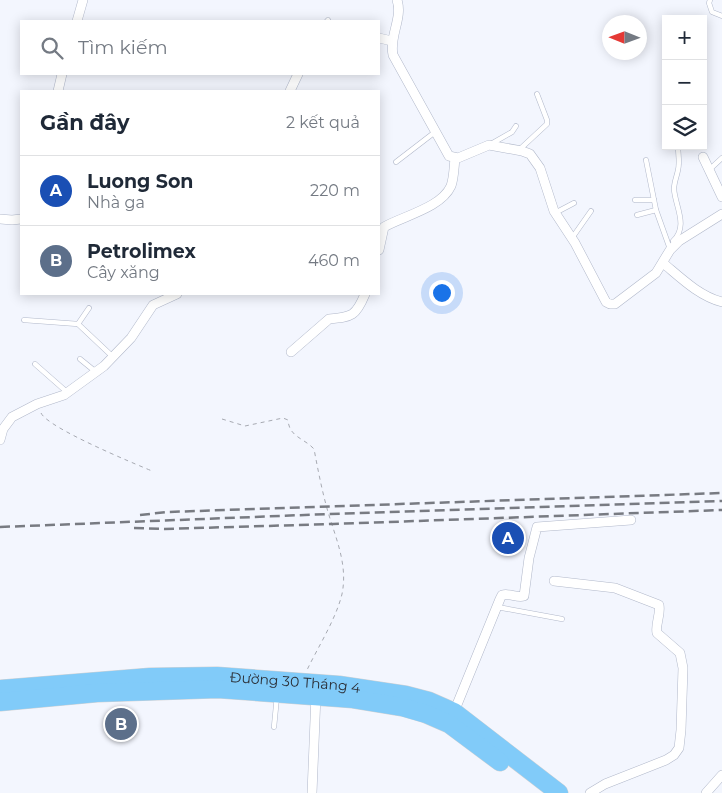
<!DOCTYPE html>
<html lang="vi">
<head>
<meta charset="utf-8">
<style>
	:root { --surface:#fff; --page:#f2f2f3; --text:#1f2937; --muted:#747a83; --line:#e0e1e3; --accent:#d93025 }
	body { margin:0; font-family:Montserrat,sans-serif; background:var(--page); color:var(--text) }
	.controls { position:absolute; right:15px; top:15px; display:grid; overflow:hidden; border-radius:0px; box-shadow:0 2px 12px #0003 }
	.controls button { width:45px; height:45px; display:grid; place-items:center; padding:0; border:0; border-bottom:1px solid var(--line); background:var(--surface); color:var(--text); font:25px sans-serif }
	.compass { position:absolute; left:602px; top:15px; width:45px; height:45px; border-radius:50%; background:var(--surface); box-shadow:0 2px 12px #0003; rotate:271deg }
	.you { position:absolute; left:441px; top:292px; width:18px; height:18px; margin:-12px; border:4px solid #fff; border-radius:50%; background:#1a73e8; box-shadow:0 0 0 8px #1a73e833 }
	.badge { display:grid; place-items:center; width:32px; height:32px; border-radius:50%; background:var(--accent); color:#fff; font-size:16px; font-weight:700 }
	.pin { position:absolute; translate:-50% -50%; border:2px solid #fff; box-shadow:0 1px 5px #0006 }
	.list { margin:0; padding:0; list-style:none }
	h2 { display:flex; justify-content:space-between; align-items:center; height:65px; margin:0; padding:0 20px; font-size:21px }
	h2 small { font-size:16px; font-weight:400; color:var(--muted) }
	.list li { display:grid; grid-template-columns:32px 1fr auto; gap:15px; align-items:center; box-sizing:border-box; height:70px; padding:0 20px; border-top:1px solid var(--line) }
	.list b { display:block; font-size:19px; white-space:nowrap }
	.list p { margin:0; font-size:16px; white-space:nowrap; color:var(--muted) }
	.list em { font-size:16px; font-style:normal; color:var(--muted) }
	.icon { flex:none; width:28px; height:28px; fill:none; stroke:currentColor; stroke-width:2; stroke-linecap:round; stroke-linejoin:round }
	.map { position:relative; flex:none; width:722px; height:793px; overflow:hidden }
	.search { position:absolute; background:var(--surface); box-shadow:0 2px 12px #0003; left:20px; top:20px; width:360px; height:55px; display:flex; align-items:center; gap:12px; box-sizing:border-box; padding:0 18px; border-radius:0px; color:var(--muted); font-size:19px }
	.panel { position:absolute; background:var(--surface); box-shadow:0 2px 12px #0003; left:20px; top:90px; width:360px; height:205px; border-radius:0px }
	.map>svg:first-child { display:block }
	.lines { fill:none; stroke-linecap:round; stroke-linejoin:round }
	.lane-casing { stroke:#b1b8ca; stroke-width:5.5 }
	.street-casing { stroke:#b1b8ca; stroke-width:10 }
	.highway-casing { stroke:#d0d1d3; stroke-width:19 }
	.path { stroke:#a7aab2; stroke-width:1; stroke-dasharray:4 4; stroke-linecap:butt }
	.lane { stroke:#fff; stroke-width:4.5 }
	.street { stroke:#fff; stroke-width:9 }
	.highway { stroke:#81cbf9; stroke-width:18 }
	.rail { stroke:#787b82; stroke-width:2.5; stroke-dasharray:10 5; stroke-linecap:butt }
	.wall { fill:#9c9ca8 }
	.building { fill:#464251; stroke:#7a7885 }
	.labels { text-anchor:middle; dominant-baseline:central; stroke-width:5; stroke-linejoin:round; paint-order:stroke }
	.street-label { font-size:14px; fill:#2b2e35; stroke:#fff }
</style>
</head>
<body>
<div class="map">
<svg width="722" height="793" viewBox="0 0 722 793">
	<rect width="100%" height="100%" fill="#f3f6fe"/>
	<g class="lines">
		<defs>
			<g id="lane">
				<polyline points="710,0 709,3 712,12 722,16"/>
				<polyline points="327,21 328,20"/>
				<polyline points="491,144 512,132 516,126"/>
				<polyline points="519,150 547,124 547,120 537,94"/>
				<polyline points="646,160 656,210 670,249"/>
				<polyline points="396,162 435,132"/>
				<polyline points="709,170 722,158"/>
				<polyline points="635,200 654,200"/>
				<polyline points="555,213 574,203"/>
				<polyline points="637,215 656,210"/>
				<polyline points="572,238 591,211"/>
				<path d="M673,241C689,226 675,206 674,189C674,182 677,176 678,170C680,162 678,154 678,146"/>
				<polyline points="24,320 78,324 112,356"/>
				<polyline points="78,324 89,308"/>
				<polyline points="80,359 96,372"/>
				<polyline points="35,364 68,393"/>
				<polyline points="497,607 562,619"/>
				<polyline points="274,727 277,696"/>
			</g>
			<g id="street">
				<path d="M397,0C403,18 389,36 393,55L449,156L458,158L489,145L522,151L530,154L540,168L554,211L575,243L606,302L610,304H615L656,273L670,250L679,241L722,214"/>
				<polyline points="77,21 83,0"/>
				<polyline points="379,38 392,41"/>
				<polyline points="58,91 62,74"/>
				<polyline points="290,91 298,74"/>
				<polyline points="703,157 722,197"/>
				<polyline points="0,219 12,220 21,219"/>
				<path d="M379,250L384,227C403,216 441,208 451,186C454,178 454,167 455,158"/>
				<path d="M663,263C681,278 699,296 722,302"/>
				<path d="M291,352L329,319C352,317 356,316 365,294"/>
				<polyline points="0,440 3,429 12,417 37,404 64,395 104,366 131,338 153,305 177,294"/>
				<path d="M554,581L615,588L659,605C661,615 655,624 657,633L680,653L683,668L681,730L679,748L674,755L666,760L605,784L590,793"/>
				<path d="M454,712L500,599L502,595C510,593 517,598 524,596L529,558L537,527L631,520"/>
				<polyline points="312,793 316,695"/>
				<polyline points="706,793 722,775"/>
			</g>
			<g id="highway">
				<path id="s1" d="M0,689L150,677L217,676L339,685L406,695L429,701L454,712L559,793"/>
				<polyline points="0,702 97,693 218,689 353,699 402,707 426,714 449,724 500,762"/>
			</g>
		</defs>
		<use href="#lane" class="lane-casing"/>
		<use href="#street" class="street-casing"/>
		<use href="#highway" class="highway-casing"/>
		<g class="path">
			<path d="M41,413C48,428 133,463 152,471"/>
			<path d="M222,419L245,426L283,418L288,420C289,437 304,438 314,449C318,470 322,491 328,512C336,539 348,565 342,594C336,619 318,647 307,670"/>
		</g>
		<use href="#lane" class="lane"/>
		<use href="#street" class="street"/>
		<use href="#highway" class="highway"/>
		<g class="rail">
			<polyline points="140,515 167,512 722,493"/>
			<polyline points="0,527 329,514 722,501"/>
			<polyline points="134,528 164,529 333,524 722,510"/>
		</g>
	</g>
	<polygon class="wall" points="113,709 129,732 129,735 114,736"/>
	<polygon class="building" points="113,709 128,709 129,732 114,732"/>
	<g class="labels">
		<g class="street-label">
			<text stroke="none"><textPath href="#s1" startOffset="296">Đường 30 Tháng 4</textPath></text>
		</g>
	</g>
</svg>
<div class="controls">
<button>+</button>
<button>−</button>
<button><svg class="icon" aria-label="layers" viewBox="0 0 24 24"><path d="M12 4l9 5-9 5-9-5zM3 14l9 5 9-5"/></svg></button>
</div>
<svg class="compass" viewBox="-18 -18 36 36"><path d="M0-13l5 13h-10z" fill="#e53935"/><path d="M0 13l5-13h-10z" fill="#747a83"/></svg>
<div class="you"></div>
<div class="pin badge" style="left:508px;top:538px;background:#1a4fb4">A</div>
<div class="pin badge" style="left:121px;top:724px;background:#5c6f8a">B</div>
<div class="search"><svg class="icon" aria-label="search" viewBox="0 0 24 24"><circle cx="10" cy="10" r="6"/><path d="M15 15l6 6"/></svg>Tìm kiếm</div>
<section class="panel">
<h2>Gần đây<small>2 kết quả</small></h2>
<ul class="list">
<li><span class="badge" style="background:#1a4fb4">A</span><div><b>Luong Son</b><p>Nhà ga</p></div><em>220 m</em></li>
<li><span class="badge" style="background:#5c6f8a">B</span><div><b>Petrolimex</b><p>Cây xăng</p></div><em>460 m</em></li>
</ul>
</section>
</div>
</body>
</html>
